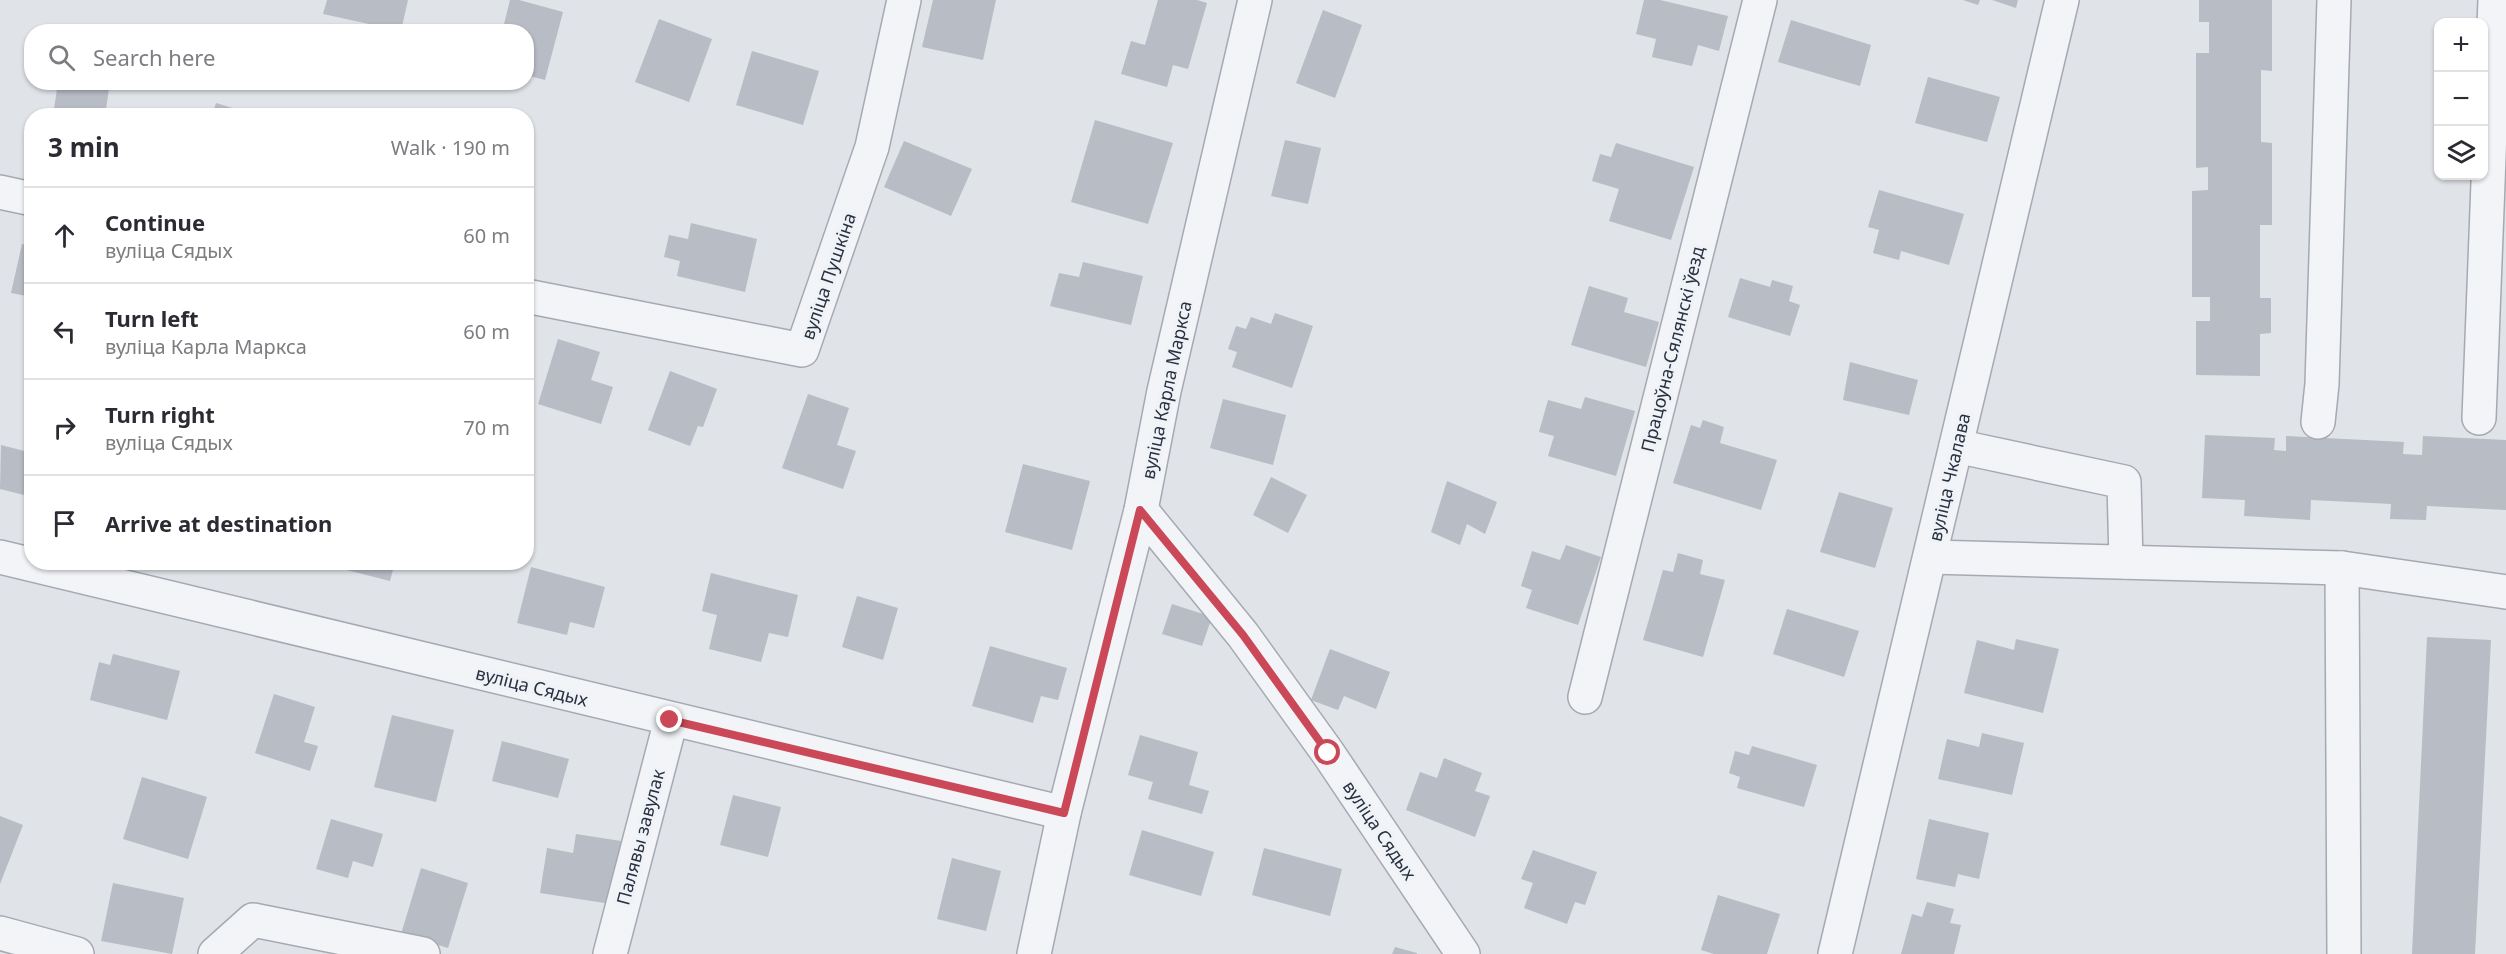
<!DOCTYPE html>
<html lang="en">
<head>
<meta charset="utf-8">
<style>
	:root { --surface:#fff; --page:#f7f7f7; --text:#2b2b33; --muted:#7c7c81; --line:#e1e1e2 }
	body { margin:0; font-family:"Noto Sans",sans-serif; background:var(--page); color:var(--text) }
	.controls { position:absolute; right:18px; top:18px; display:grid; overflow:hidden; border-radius:12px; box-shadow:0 2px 4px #0004 }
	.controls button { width:54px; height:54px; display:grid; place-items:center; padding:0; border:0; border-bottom:2px solid var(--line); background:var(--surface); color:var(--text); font:30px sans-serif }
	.stop { position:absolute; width:18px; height:18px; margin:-14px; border:4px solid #ca4857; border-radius:50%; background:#fff }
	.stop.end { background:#ca4857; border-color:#fff; box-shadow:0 2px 6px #0008 }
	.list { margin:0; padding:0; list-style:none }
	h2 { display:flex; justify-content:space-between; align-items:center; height:78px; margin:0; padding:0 24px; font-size:26px }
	h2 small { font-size:20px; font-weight:400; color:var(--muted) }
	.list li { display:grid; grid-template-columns:39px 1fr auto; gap:18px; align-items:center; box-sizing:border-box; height:96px; padding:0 24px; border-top:2px solid var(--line) }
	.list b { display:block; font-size:22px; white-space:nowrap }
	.list p { margin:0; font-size:20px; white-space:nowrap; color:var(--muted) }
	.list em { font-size:20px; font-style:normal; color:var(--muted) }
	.icon { flex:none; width:33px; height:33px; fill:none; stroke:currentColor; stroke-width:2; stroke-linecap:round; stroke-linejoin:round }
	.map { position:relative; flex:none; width:2506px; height:954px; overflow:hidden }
	.search { position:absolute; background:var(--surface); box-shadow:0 2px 4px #0004; left:24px; top:24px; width:510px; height:66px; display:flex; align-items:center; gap:15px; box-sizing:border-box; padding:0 21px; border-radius:24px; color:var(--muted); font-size:22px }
	.panel { position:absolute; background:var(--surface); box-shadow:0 2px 4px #0004; left:24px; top:108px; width:510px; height:462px; border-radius:24px }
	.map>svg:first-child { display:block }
	.building { fill:#b7bcc5 }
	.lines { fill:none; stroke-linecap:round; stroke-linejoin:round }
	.minor-casing { stroke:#a5aab2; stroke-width:36 }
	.minor { stroke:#f2f4f7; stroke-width:33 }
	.route { stroke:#ca4857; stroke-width:8 }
	.labels { text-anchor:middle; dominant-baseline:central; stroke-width:6; stroke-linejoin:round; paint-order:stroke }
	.street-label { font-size:18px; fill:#29303f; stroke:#eff2f6 }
</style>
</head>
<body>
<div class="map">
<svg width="2506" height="954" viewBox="0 0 2506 954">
	<rect width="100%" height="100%" fill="#e0e3e8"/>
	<g class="building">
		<polygon points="327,0 408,0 401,31 323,14"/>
		<polygon points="510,0 519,0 563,12 545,80 526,75 526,32 502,32"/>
		<polygon points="933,0 996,0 983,60 922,47"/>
		<polygon points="1158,0 1197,0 1207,3 1188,69 1173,65 1167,87 1121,74 1131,41 1145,45"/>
		<polygon points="1644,0 1660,0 1728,16 1719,51 1698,45 1692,66 1652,57 1656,39 1636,34"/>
		<polygon points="1963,0 1980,0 1978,5"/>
		<polygon points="1992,0 2018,0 2016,8"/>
		<polygon points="2199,0 2272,0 2272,71 2261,70 2261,142 2272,143 2272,225 2260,225 2260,298 2271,298 2271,333 2260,334 2260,376 2196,375 2196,321 2210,321 2210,297 2192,297 2192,191 2208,190 2208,167 2196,168 2196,53 2209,53 2209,22 2199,22"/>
		<polygon points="1323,10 1362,25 1335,98 1296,83"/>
		<polygon points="659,19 712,39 689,102 635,82"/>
		<polygon points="1791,20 1871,45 1860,86 1778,62"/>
		<polygon points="752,51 819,71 803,125 736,105"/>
		<polygon points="1928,77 2000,97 1987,142 1915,123"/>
		<polygon points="58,82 110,82 105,116 53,116"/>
		<polygon points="216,103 239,110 237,116 212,116"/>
		<polygon points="1095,120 1173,143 1148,224 1071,202"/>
		<polygon points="1285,140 1321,148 1308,204 1271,196"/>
		<polygon points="904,141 972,169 951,216 884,187"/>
		<polygon points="1616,143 1694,167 1671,240 1609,221 1619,189 1592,181 1600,154 1611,157"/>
		<polygon points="1879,190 1964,214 1949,265 1901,251 1899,260 1873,253 1879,230 1868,227"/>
		<polygon points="691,223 757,239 745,292 677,276 680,261 664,257 669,235 688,239"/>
		<polygon points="22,244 32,246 32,297 11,293"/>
		<polygon points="1083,262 1143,276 1131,325 1050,306 1059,273 1079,277"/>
		<polygon points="1740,278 1770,287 1772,280 1793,286 1789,301 1800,305 1790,336 1728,317"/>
		<polygon points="1589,286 1628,298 1624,312 1659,322 1646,367 1571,345"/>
		<polygon points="1275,313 1313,326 1292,388 1232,367 1237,352 1228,349 1236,326 1246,329 1251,317 1271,324"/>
		<polygon points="558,339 600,352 591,380 613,387 601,424 538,404"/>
		<polygon points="1850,362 1918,380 1909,415 1843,400"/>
		<polygon points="670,371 717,389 703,427 698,426 690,446 648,430"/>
		<polygon points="808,394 849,408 837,445 856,451 843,489 782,468"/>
		<polygon points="1585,397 1635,411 1616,476 1548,456 1554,436 1539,432 1548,400 1581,409"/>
		<polygon points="1223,399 1286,415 1273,465 1210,448"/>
		<polygon points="1703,420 1724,427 1720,443 1777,460 1761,510 1673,483 1691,425 1700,428"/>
		<polygon points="2205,435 2275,438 2274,450 2286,451 2286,436 2404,442 2403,454 2422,455 2423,436 2506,440 2506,510 2427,506 2426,520 2390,519 2391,504 2311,500 2310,520 2244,516 2245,500 2202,498"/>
		<polygon points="1,445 32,453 32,497 0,489"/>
		<polygon points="1023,464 1090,481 1072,550 1005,532"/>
		<polygon points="1271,477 1307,495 1288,533 1253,515"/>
		<polygon points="1447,481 1497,502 1485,534 1467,524 1460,545 1431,532"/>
		<polygon points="1839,492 1893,508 1875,568 1820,552"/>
		<polygon points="1566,545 1601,557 1578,625 1526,608 1532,590 1521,586 1532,551 1560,560"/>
		<polygon points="1678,553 1703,560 1700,574 1725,580 1703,657 1643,640 1663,570 1673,572"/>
		<polygon points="340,562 395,562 390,581 339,568"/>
		<polygon points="531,567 605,587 594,628 570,622 567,635 517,623"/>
		<polygon points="711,573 798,595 788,637 769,633 761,662 709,649 717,615 702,611"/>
		<polygon points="857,596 898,608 883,660 842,647"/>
		<polygon points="1172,604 1212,617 1202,646 1162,634"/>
		<polygon points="1787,609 1859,631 1844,677 1773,654"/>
		<polygon points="2427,637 2491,640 2475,954 2412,954"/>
		<polygon points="2016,639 2059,649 2043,713 1964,693 1977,640 2014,650"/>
		<polygon points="990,646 1067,668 1058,700 1041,696 1033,723 972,706"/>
		<polygon points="1330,649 1390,672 1376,709 1344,696 1338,710 1311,700"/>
		<polygon points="113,654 180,671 167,720 90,700 99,662 110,665"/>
		<polygon points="274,694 315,707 304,742 318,746 310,771 255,753"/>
		<polygon points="392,715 454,730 436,802 374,787"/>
		<polygon points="1982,733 2024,743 2012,795 1938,779 1947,739 1979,747"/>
		<polygon points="1140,735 1198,752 1189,785 1209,791 1202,814 1148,799 1153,782 1128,775"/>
		<polygon points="502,741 569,759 558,798 492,781"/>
		<polygon points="1752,746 1817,765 1804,807 1737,788 1740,777 1729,773 1735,751 1749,755"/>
		<polygon points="1444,758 1482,773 1475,791 1490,796 1475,837 1406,810 1420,772 1437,778"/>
		<polygon points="142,777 207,797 188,859 123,839"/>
		<polygon points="733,795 781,807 768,857 720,845"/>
		<polygon points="0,816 23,825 0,884"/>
		<polygon points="331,819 383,834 373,867 353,861 348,878 316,869"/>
		<polygon points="1929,819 1989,833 1979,879 1958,874 1955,887 1916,879"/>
		<polygon points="1142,830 1214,852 1201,896 1129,875"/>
		<polygon points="576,834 621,841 611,904 540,893 547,848 573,853"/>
		<polygon points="1264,848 1342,869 1330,916 1252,895"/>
		<polygon points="1533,850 1597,872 1585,905 1575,902 1567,924 1524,908 1533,883 1521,879"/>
		<polygon points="952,858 1001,871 986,931 937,919"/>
		<polygon points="421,868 468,883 448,948 401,934"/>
		<polygon points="113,883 184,898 172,954 101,941"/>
		<polygon points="1718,895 1780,914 1767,954 1714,954 1701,950"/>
		<polygon points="1927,902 1954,909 1950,923 1961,925 1954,954 1901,954 1912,914 1922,917"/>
		<polygon points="1395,947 1417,953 1417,954 1392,954"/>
	</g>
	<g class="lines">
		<defs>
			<g id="minor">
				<polyline points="0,192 32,199"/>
				<polyline points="526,296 802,350 872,147 904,0"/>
				<polyline points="2479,418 2495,0"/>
				<polyline points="2318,422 2322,384 2334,0"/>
				<polyline points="1956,446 2124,482 2126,562"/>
				<polyline points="1141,510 1243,635 1328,753 1463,954"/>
				<polyline points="0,557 1064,813"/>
				<polyline points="1930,557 2342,568 2506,592"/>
				<polyline points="2342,568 2344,954"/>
				<polyline points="1585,697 1760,0"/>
				<polyline points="0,933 77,954"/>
				<polyline points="215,954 253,920 423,954"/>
				<polyline points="610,954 671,720"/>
				<polyline points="1034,954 1064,813 1141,510 1164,391 1255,0"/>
				<polyline points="1835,954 2062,0"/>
			</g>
		</defs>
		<use href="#minor" class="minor-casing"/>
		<use href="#minor" class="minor"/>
	</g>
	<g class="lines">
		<polyline class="route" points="670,720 1064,813 1140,510 1243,635 1328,753"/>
	</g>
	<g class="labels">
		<g class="street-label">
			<text transform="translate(828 276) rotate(-71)">вуліца Пушкіна</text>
			<text transform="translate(1672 349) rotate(-76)">Працоўна-Сялянскі ўезд</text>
			<text transform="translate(1166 390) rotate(-78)">вуліца Карла Маркса</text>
			<text transform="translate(1949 477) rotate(-77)">вуліца Чкалава</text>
			<text transform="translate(532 686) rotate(14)">вуліца Сядых</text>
			<text transform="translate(1380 830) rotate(56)">вуліца Сядых</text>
			<text transform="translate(640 837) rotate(-75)">Палявы завулак</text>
		</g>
	</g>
</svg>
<div class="controls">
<button>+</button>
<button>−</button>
<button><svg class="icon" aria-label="layers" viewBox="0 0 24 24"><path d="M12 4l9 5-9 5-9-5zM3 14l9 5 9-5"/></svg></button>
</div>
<div class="stop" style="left:1328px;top:753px"></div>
<div class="stop end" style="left:670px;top:720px"></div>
<div class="search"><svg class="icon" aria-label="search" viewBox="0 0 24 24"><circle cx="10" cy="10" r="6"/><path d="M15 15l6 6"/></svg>Search here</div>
<section class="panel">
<h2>3 min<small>Walk · 190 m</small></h2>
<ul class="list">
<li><svg class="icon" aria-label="ahead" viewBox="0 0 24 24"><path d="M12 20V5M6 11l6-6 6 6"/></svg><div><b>Continue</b><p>вуліца Сядых</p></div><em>60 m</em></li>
<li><svg class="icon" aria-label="left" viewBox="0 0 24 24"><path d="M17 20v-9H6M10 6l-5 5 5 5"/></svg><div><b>Turn left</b><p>вуліца Карла Маркса</p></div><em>60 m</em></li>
<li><svg class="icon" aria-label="right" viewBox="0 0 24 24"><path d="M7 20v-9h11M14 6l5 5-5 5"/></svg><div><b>Turn right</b><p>вуліца Сядых</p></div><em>70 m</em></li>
<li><svg class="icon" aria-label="arrive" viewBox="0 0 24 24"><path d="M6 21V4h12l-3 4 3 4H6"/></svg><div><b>Arrive at destination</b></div></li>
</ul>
</section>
</div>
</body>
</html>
